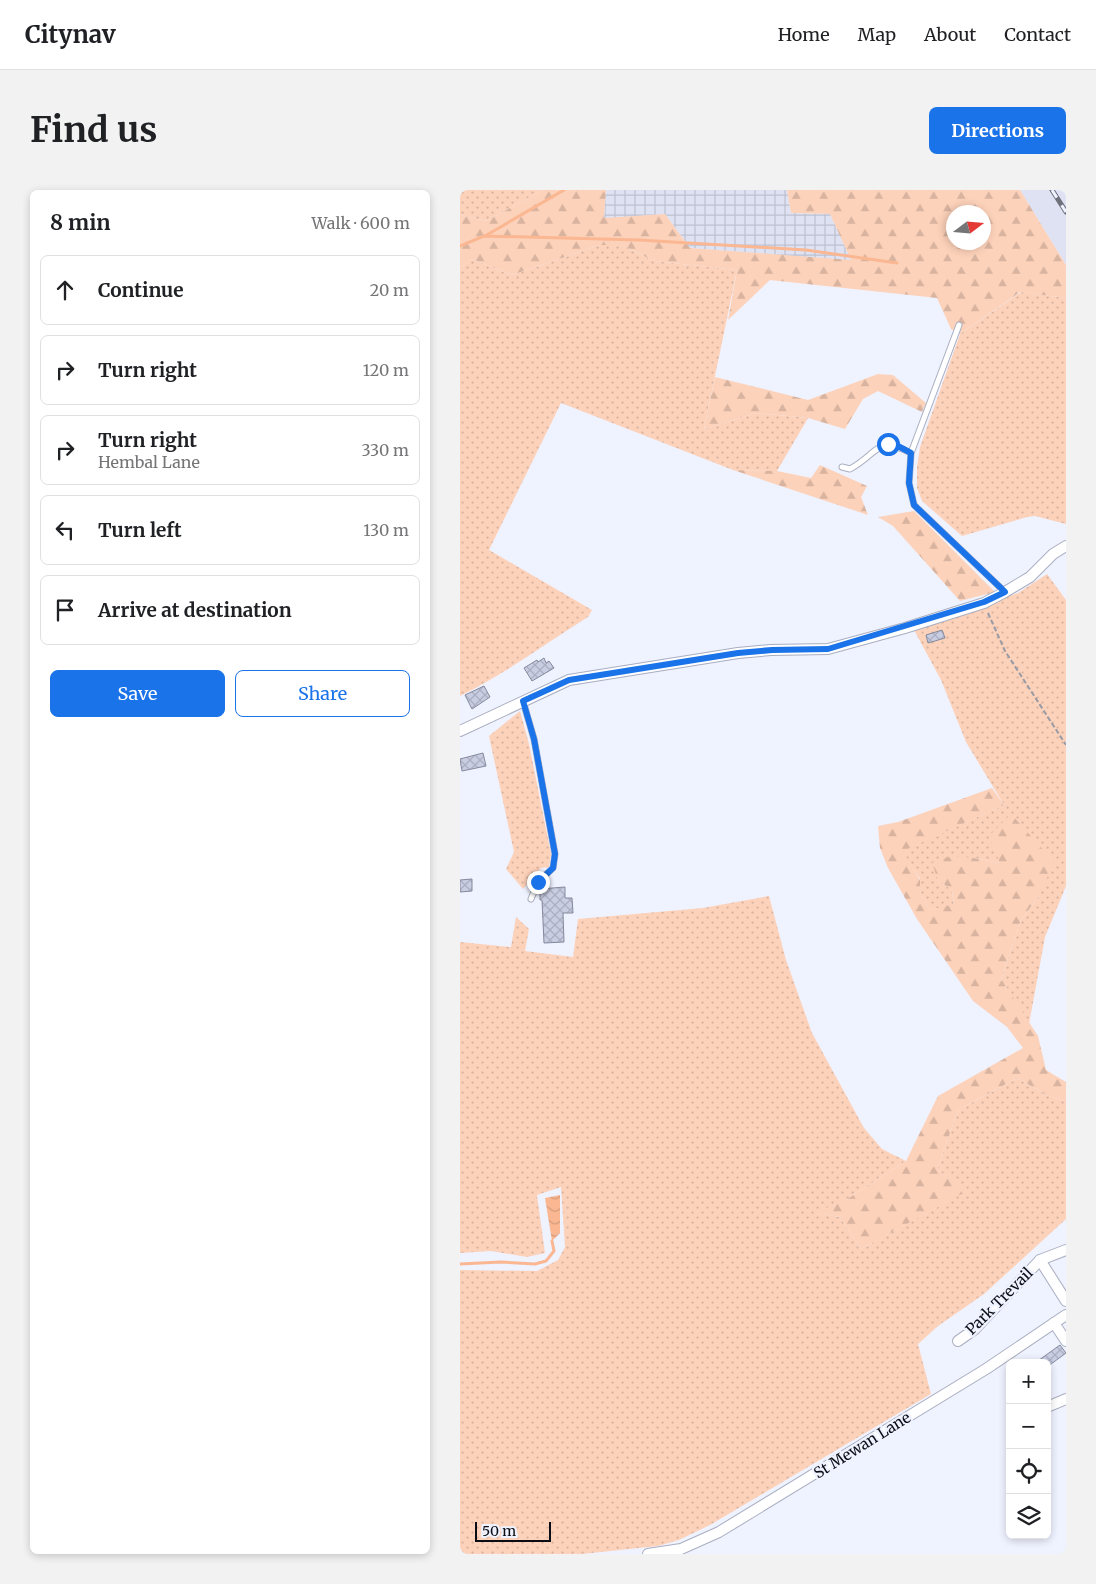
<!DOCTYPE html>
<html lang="en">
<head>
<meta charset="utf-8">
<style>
	:root { --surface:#fff; --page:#f2f2f2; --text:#202124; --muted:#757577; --line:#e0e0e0; --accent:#1a73e8 }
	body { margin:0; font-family:Merriweather,serif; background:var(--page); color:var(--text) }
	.controls { position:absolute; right:15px; bottom:15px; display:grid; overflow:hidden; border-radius:8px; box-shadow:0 2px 8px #0003 }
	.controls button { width:45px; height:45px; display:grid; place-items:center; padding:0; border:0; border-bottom:1px solid var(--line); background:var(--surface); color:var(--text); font:25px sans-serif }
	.compass { position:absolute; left:486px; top:15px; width:45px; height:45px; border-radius:50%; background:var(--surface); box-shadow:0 2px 8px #0003; rotate:74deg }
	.scale { position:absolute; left:15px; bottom:12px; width:76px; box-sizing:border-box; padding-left:5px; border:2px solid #0c0d14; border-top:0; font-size:14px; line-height:18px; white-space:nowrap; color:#0c0d14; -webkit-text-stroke:4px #eff2ff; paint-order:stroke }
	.stop { position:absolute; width:15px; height:15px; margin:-11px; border:4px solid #1a73e8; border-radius:50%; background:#fff }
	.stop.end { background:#1a73e8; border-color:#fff; box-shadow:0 1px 5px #0008 }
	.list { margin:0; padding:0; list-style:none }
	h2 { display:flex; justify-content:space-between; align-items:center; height:65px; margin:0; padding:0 20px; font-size:21px }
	h2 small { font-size:16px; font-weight:400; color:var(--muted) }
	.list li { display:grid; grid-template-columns:32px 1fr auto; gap:15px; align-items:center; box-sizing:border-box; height:70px; margin:0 10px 10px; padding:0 10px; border:1px solid var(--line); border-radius:8px }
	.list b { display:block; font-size:19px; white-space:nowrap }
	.list p { margin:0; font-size:16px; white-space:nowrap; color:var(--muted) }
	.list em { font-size:16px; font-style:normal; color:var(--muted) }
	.actions { display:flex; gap:10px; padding:15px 20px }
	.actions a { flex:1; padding:11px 0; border:1px solid var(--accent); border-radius:8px; text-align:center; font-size:18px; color:var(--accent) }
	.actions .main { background:var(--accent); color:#fff }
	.icon { flex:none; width:28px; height:28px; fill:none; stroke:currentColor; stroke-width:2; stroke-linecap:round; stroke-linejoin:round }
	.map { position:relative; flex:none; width:606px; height:1364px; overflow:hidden; border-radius:8px }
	header { display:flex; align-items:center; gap:30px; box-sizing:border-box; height:70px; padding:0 25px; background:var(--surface); border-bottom:1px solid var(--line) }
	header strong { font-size:24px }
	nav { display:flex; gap:28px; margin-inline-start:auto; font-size:18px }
	.intro { display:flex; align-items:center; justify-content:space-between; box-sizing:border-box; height:120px; padding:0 30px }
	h1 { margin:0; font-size:35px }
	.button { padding:12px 22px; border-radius:8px; background:var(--accent); color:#fff; font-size:18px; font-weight:700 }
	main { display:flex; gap:30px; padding:0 30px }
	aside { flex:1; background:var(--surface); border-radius:8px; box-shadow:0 2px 8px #0003 }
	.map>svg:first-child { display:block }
	.built { fill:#dee2f3 }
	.industrial { fill:url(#industrial-grid) }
	.grass { fill:url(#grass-dots) }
	.forest { fill:url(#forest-firs); fill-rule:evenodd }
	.water { fill:url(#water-waves) }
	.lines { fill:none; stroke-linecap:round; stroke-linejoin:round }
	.stream { stroke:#fab792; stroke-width:3 }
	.building { fill:url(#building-cross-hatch); stroke:#84899c }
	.service-casing { stroke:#a9aec1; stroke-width:7 }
	.minor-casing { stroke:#a9aec1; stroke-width:12 }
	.path { stroke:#989ba5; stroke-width:2; stroke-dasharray:5 2.5; stroke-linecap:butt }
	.service { stroke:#fff; stroke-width:5 }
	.minor { stroke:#fff; stroke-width:10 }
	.rail-casing { stroke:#6f717b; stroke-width:5 }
	.rail { stroke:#eff2ff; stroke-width:3; stroke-dasharray:9; stroke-linecap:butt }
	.route { stroke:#1a73e8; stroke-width:6 }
	.labels { text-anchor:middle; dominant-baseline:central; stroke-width:4.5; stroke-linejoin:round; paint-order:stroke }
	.street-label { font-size:15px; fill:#0c0d14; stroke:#eff2ff }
</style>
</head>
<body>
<header>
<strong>Citynav</strong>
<nav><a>Home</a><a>Map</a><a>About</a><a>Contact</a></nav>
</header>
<div class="intro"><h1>Find us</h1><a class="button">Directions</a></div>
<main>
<aside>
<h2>8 min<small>Walk · 600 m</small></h2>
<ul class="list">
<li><svg class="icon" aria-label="ahead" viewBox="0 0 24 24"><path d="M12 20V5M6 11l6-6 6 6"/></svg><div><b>Continue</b></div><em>20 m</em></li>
<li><svg class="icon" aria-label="right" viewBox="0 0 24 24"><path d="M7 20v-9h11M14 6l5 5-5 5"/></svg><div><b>Turn right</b></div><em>120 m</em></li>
<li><svg class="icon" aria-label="right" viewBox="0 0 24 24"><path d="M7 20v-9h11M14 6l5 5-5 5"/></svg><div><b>Turn right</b><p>Hembal Lane</p></div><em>330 m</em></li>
<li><svg class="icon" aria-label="left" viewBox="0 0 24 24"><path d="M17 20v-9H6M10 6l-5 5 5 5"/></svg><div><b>Turn left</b></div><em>130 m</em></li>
<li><svg class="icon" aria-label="arrive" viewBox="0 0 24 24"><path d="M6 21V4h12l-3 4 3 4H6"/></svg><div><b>Arrive at destination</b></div></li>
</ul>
<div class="actions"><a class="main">Save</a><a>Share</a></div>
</aside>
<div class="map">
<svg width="606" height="1364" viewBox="0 0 606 1364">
	<defs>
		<pattern id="industrial-grid" width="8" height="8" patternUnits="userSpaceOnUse" patternTransform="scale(1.25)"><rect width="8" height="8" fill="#dee2f3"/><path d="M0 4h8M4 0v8" fill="none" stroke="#bdc1cf"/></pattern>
		<pattern id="grass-dots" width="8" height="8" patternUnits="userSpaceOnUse" patternTransform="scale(1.25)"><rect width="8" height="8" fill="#fdd2ba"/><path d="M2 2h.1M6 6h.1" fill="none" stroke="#d8b39f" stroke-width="1.8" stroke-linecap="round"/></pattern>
		<pattern id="forest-firs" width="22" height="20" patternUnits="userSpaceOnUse" patternTransform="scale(1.25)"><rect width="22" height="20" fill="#fdd2ba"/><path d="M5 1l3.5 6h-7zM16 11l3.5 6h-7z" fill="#d8b39f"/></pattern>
		<pattern id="water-waves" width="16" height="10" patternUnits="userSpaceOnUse" patternTransform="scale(1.25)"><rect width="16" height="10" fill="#fab792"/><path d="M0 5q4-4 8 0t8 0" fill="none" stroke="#d59c7d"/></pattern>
		<pattern id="building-cross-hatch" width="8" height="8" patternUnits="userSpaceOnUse" patternTransform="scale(1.25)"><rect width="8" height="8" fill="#c9cde2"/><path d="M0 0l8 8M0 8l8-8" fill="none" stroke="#abafc1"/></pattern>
	</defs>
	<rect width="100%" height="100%" fill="#eff2ff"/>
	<polygon class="built" points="560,0 606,0 606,75"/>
	<polygon class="industrial" points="146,0 327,0 331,23 370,24 392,71 230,58 205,24 144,29"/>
	<g class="grass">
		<polygon points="0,0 83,0 26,31 0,25"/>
		<path d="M140,55H162L194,71L277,80L244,239L296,223L348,228L317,281L273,280L101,213L29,360L132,420L128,427C86,453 45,484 0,506V78L12,69L52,85Z"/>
		<polygon points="561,102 606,108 606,334 575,326 567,327 502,346 462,311 457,298 457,277 460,257 500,144"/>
		<polygon points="587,384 606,410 606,696 585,747 569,834 541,789 561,730 579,706 540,673 514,668 478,690 492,700 494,715 470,720 460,702 460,689 442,661 544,615 506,552 481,490 454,440 558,403"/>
		<polygon points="60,521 69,554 91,664 89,677 81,678 63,699 46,679 54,662 29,546"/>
		<polygon points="309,706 326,770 352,843 404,938 422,959 446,971 389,1008 357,1023 380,1027 401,1059 508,1000 477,980 498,920 557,888 587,905 606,912 606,1029 524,1104 478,1136 458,1154 471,1204 250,1335 219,1350 198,1356 122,1364 0,1364 0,1080 77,1081 98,1070 105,1057 101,997 77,1005 85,1063 67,1067 31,1061 0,1063 0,752 51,757 56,727 69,739 65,761 113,767 118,729 243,718"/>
	</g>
	<g class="forest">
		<path d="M83,0H146L144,28L205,24L230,58L391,70L370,24L331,23L327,0H560L606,75V108L560,102L500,144L491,139L477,108L310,90L268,130L277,80L194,71L162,55H140L52,85L12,69L0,78V25L26,31ZM493,22H524V52H493Z"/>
		<polygon points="418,184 433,185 466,213 462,222 418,201 403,209 385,239 348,228 296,223 244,239 255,187 348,210"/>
		<polygon points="360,275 407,296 401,307 408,325 273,280 317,281 351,288"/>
		<polygon points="454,321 535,402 500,411 433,336 418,327"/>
		<path d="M532,598L544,615L443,661L460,690V702L470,720L494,714L492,700L478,690L472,673C492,661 518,669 540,673L529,646L551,624L594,672L579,706L561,730L541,789L578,846L586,880L606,892V912L587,905L557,888L498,920L477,980L509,1000L401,1059L380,1027L355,1023L389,1008L446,971L478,906L563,858L547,837L513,811L457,729L428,678L420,658L418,636L438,632Z"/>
	</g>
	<polygon class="water" points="100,1005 100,1043 92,1051 85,1008"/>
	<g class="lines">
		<g class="stream">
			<polyline points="25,46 104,0"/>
			<polyline points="0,56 24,46 179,50 346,60 437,73"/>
			<polyline points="0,1074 41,1072 75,1074 86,1071 94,1061 92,1051"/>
		</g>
	</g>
	<g class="building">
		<polygon points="482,440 485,448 468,453 466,445"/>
		<polygon points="84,468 86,473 89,471 94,478 72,491 64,478 77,470 78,472"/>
		<polygon points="24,496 30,507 12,519 5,505"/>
		<polygon points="23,563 26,576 2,581 0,569"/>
		<polygon points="12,689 12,701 0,702 0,690"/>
		<polygon points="105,697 105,708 112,708 113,723 103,723 104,752 84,753 82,710 80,710 80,699"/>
		<polygon points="600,1155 606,1163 587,1177 587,1173 575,1173"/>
	</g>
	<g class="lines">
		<defs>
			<g id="service">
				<polyline points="499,135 451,263 449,293 454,315 545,402"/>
				<path d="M382,277L390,279C419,263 416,245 451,263"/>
				<polyline points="63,511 74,549 95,664 93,678 78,692 71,709"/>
			</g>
			<g id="minor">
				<polyline points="0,541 109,490 278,463 311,460 368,459 445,438 524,413 545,402 570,387 593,364 606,356"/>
				<polyline points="580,1070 606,1111"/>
				<polyline points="594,1133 606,1151"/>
				<polyline points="498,1151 515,1139 580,1070 606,1060"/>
				<polyline points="587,1217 606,1209"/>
				<polyline points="188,1364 221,1359 259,1342 526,1179 606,1125"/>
			</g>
		</defs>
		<use href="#service" class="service-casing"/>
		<use href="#minor" class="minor-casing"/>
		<polyline class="path" points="528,423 545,461 606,555"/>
		<use href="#service" class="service"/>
		<use href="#minor" class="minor"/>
		<defs>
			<polyline id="rail" points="592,0 606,22"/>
		</defs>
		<use href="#rail" class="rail-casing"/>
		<use href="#rail" class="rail"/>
	</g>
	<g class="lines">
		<polyline class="route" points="78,692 93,678 95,664 74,549 63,511 109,490 278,463 312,460 368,459 524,412 545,402 454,315 449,293 451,263 436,255 428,254"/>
	</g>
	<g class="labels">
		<g class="street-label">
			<text transform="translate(539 1111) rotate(-45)">Park Trevail</text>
			<text transform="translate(402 1255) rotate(-32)">St Mewan Lane</text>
		</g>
	</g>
</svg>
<div class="controls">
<button>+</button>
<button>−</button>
<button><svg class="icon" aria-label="locate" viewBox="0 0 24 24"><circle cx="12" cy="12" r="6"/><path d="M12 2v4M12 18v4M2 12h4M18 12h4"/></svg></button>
<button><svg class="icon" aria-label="layers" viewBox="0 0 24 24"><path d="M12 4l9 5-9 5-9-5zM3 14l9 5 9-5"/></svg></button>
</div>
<svg class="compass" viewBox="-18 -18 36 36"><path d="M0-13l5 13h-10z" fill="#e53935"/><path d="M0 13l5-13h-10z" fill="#757577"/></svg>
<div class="scale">50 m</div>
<div class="stop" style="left:428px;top:254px"></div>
<div class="stop end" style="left:78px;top:692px"></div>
</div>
</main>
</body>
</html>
